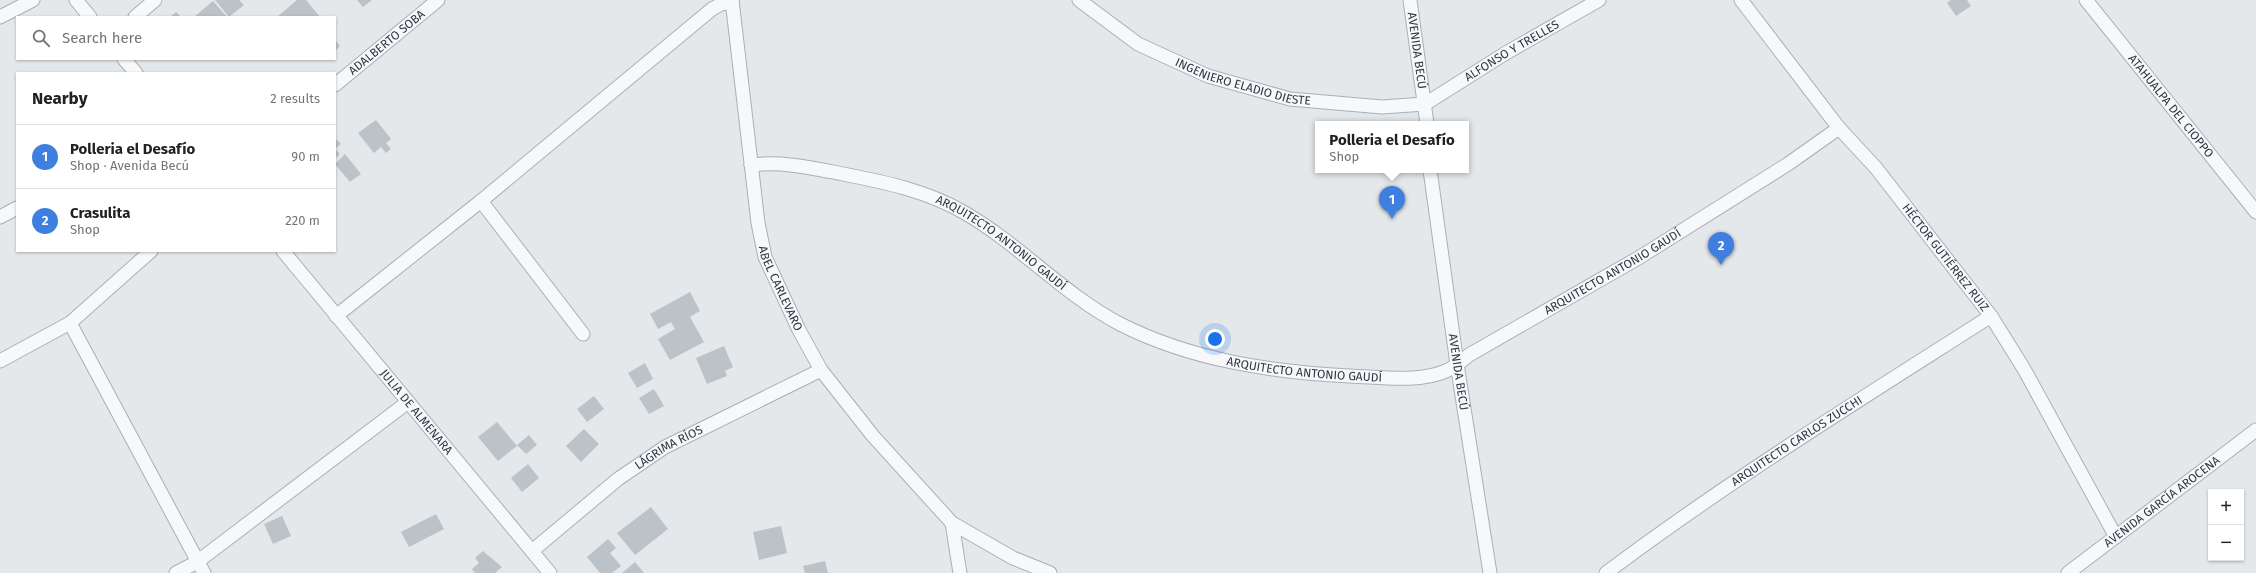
<!DOCTYPE html>
<html lang="en">
<head>
<meta charset="utf-8">
<style>
	:root { --surface:#fff; --page:#f6f6f6; --text:#202124; --muted:#757577; --line:#e0e0e0; --accent:#c85173 }
	body { margin:0; font-family:"Fira Sans",sans-serif; background:var(--page); color:var(--text) }
	.controls { position:absolute; right:12px; bottom:12px; display:grid; overflow:hidden; border-radius:0px; box-shadow:0 1px 3px #0004 }
	.controls button { width:36px; height:36px; display:grid; place-items:center; padding:0; border:0; border-bottom:1px solid var(--line); background:var(--surface); color:var(--text); font:20px sans-serif }
	.you { position:absolute; left:1215px; top:339px; width:14px; height:14px; margin:-10px; border:3px solid #fff; border-radius:50%; background:#1a73e8; box-shadow:0 0 0 6px #1a73e833 }
	.badge { display:grid; place-items:center; width:26px; height:26px; border-radius:50%; background:var(--accent); color:#fff; font-size:13px; font-weight:700 }
	.pin { position:absolute; translate:-50% -33px; filter:drop-shadow(0 1px 2px #0008) }
	.pin::after { content:''; position:absolute; top:21px; width:14px; height:12px; background:inherit; clip-path:polygon(0 0,100% 0,50% 100%) }
	.popup { position:absolute; left:1315px; top:121px; width:154px; height:52px; box-sizing:border-box; display:grid; place-content:center; border-radius:0px; background:var(--surface); filter:drop-shadow(0 1px 3px #0005); font-size:13px; white-space:nowrap; color:var(--muted) }
	.popup b { font-size:15px; color:var(--text) }
	.popup::after { content:''; position:absolute; left:50%; top:100%; margin-left:-8px; border:8px solid transparent; border-top-color:var(--surface) }
	.list { margin:0; padding:0; list-style:none }
	h2 { display:flex; justify-content:space-between; align-items:center; height:52px; margin:0; padding:0 16px; font-size:17px }
	h2 small { font-size:13px; font-weight:400; color:var(--muted) }
	.list li { display:grid; grid-template-columns:26px 1fr auto; gap:12px; align-items:center; box-sizing:border-box; height:64px; padding:0 16px; border-top:1px solid var(--line) }
	.list b { display:block; font-size:15px; white-space:nowrap }
	.list p { margin:0; font-size:13px; white-space:nowrap; color:var(--muted) }
	.list em { font-size:13px; font-style:normal; color:var(--muted) }
	.icon { flex:none; width:22px; height:22px; fill:none; stroke:currentColor; stroke-width:2; stroke-linecap:round; stroke-linejoin:round }
	.map { position:relative; flex:none; width:2256px; height:573px; overflow:hidden }
	.search { position:absolute; background:var(--surface); box-shadow:0 1px 3px #0004; left:16px; top:16px; width:320px; height:44px; display:flex; align-items:center; gap:10px; box-sizing:border-box; padding:0 14px; border-radius:0px; color:var(--muted); font-size:15px }
	.panel { position:absolute; background:var(--surface); box-shadow:0 1px 3px #0004; left:16px; top:72px; width:320px; height:180px; border-radius:0px }
	.map>svg:first-child { display:block }
	.building { fill:#bbc2c8 }
	.lines { fill:none; stroke-linecap:round; stroke-linejoin:round }
	.street-casing { stroke:#a9b0b5; stroke-width:15 }
	.street { stroke:#f7f8fa; stroke-width:13 }
	.labels { text-anchor:middle; dominant-baseline:central; stroke-width:3; stroke-linejoin:round; paint-order:stroke }
	.street-label { font-size:12px; fill:#2c3843; stroke:#f4f6f8 }
</style>
</head>
<body>
<div class="map">
<svg width="2256" height="573" viewBox="0 0 2256 573">
	<rect width="100%" height="100%" fill="#e4e8eb"/>
	<g class="building">
		<polygon points="215,0 239,0 244,5 229,17"/>
		<polygon points="297,0 306,0 320,17 277,17"/>
		<polygon points="357,0 372,0 363,7"/>
		<polygon points="1951,0 1967,0 1971,6 1956,16 1947,3"/>
		<polygon points="213,1 227,17 194,17"/>
		<polygon points="176,12 181,17 170,17"/>
		<polygon points="335,40 340,46 335,51"/>
		<polygon points="376,120 391,139 386,143 391,149 386,153 381,147 374,153 358,133"/>
		<polygon points="335,138 341,144 335,149 340,154 335,159"/>
		<polygon points="345,154 361,174 350,182 335,164"/>
		<polygon points="690,292 700,311 690,317 704,342 670,360 658,339 675,329 671,322 658,329 650,314"/>
		<polygon points="724,346 733,367 725,371 727,376 707,384 696,358"/>
		<polygon points="645,363 653,379 637,388 628,373"/>
		<polygon points="654,389 664,406 649,414 639,398"/>
		<polygon points="594,396 604,409 587,422 577,409"/>
		<polygon points="497,422 517,446 498,461 478,437"/>
		<polygon points="584,429 599,444 581,462 566,446"/>
		<polygon points="529,435 537,445 526,454 517,445"/>
		<polygon points="528,464 539,478 522,492 511,478"/>
		<polygon points="651,507 668,529 635,555 617,533"/>
		<polygon points="436,514 444,529 409,547 401,532"/>
		<polygon points="282,516 291,536 273,544 264,524"/>
		<polygon points="781,526 787,553 759,560 753,532"/>
		<polygon points="608,539 616,548 610,553 621,566 612,573 600,573 587,557"/>
		<polygon points="483,551 502,567 495,573 475,573 472,569 479,563 475,558"/>
		<polygon points="825,561 828,573 805,573 803,566"/>
		<polygon points="635,562 644,573 622,573"/>
	</g>
	<g class="lines">
		<defs>
			<g id="street">
				<polyline points="76,0 90,17"/>
				<path id="s1" d="M732,0L758,223L765,257L799,330L821,370L873,436L952,523L1013,558L1050,573"/>
				<path id="s2" d="M1079,0L1138,44L1208,76L1290,99L1382,107L1425,104L1506,53L1599,0"/>
				<path id="s3" d="M1410,0L1427,124"/>
				<path id="s4" d="M1741,0L1839,128L1876,168L1991,316L2024,369L2116,537"/>
				<path id="s5" d="M2086,0L2256,212"/>
				<polyline points="0,17 33,0"/>
				<polyline points="135,17 155,0"/>
				<polyline points="124,59 136,73"/>
				<path id="s6" d="M335,85L438,0"/>
				<path id="s7" d="M751,165C782,161 812,168 843,174C884,182 928,191 965,213C1020,245 1063,294 1120,324C1191,360 1271,372 1350,376C1380,377 1418,383 1446,371C1455,367 1462,361 1469,355L1640,257L1788,164L1839,128"/>
				<path id="s8" d="M1430,170L1457,364L1490,573"/>
				<polyline points="481,201 583,334"/>
				<polyline points="0,217 17,208"/>
				<path id="s9" d="M283,251L550,573"/>
				<polyline points="336,316 481,201 712,9 721,4 732,2"/>
				<polyline points="70,323 204,573"/>
				<polyline points="0,361 70,323 151,251"/>
				<polyline points="952,523 960,573"/>
				<path id="s10" d="M532,551L618,479L665,447L821,370"/>
				<polyline points="176,573 197,562 408,402"/>
				<path id="s11" d="M1606,573C1730,480 1861,399 1991,316"/>
				<path id="s12" d="M2068,573L2256,430"/>
			</g>
		</defs>
		<use href="#street" class="street-casing"/>
		<use href="#street" class="street"/>
	</g>
	<g class="labels">
		<g class="street-label">
			<text stroke="none"><textPath href="#s6" startOffset="67">ADALBERTO SOBA</textPath></text>
			<text stroke="none"><textPath href="#s3" startOffset="51">AVENIDA BECÚ</textPath></text>
			<text stroke="none"><textPath href="#s2" startOffset="473">ALFONSO Y TRELLES</textPath></text>
			<text stroke="none"><textPath href="#s2" startOffset="186">INGENIERO ELADIO DIESTE</textPath></text>
			<text stroke="none"><textPath href="#s5" startOffset="136">ATAHUALPA DEL CIOPPO</textPath></text>
			<text stroke="none"><textPath href="#s7" startOffset="268">ARQUITECTO ANTONIO GAUDÍ</textPath></text>
			<text stroke="none"><textPath href="#s4" startOffset="329">HÉCTOR GUTIÉRREZ RUIZ</textPath></text>
			<text stroke="none"><textPath href="#s7" startOffset="941">ARQUITECTO ANTONIO GAUDÍ</textPath></text>
			<text stroke="none"><textPath href="#s1" startOffset="294">ABEL CARLEVARO</textPath></text>
			<text stroke="none"><textPath href="#s7" startOffset="604">ARQUITECTO ANTONIO GAUDÍ</textPath></text>
			<text stroke="none"><textPath href="#s8" startOffset="204">AVENIDA BECÚ</textPath></text>
			<text stroke="none"><textPath href="#s9" startOffset="209">JULIA DE ALMENARA</textPath></text>
			<text stroke="none"><textPath href="#s11" startOffset="232">ARQUITECTO CARLOS ZUCCHI</textPath></text>
			<text stroke="none"><textPath href="#s10" startOffset="172">LÁGRIMA RÍOS</textPath></text>
			<text stroke="none"><textPath href="#s12" startOffset="118">AVENIDA GARCÍA AROCENA</textPath></text>
		</g>
	</g>
</svg>
<div class="controls">
<button>+</button>
<button>−</button>
</div>
<div class="you"></div>
<div class="pin badge" style="left:1392px;top:219px;background:#3f7fe0">1</div>
<div class="popup"><b>Polleria el Desafío</b>Shop</div>
<div class="pin badge" style="left:1721px;top:265px;background:#3f7fe0">2</div>
<div class="search"><svg class="icon" aria-label="search" viewBox="0 0 24 24"><circle cx="10" cy="10" r="6"/><path d="M15 15l6 6"/></svg>Search here</div>
<section class="panel">
<h2>Nearby<small>2 results</small></h2>
<ul class="list">
<li><span class="badge" style="background:#3f7fe0">1</span><div><b>Polleria el Desafío</b><p>Shop · Avenida Becú</p></div><em>90 m</em></li>
<li><span class="badge" style="background:#3f7fe0">2</span><div><b>Crasulita</b><p>Shop</p></div><em>220 m</em></li>
</ul>
</section>
</div>
</body>
</html>
